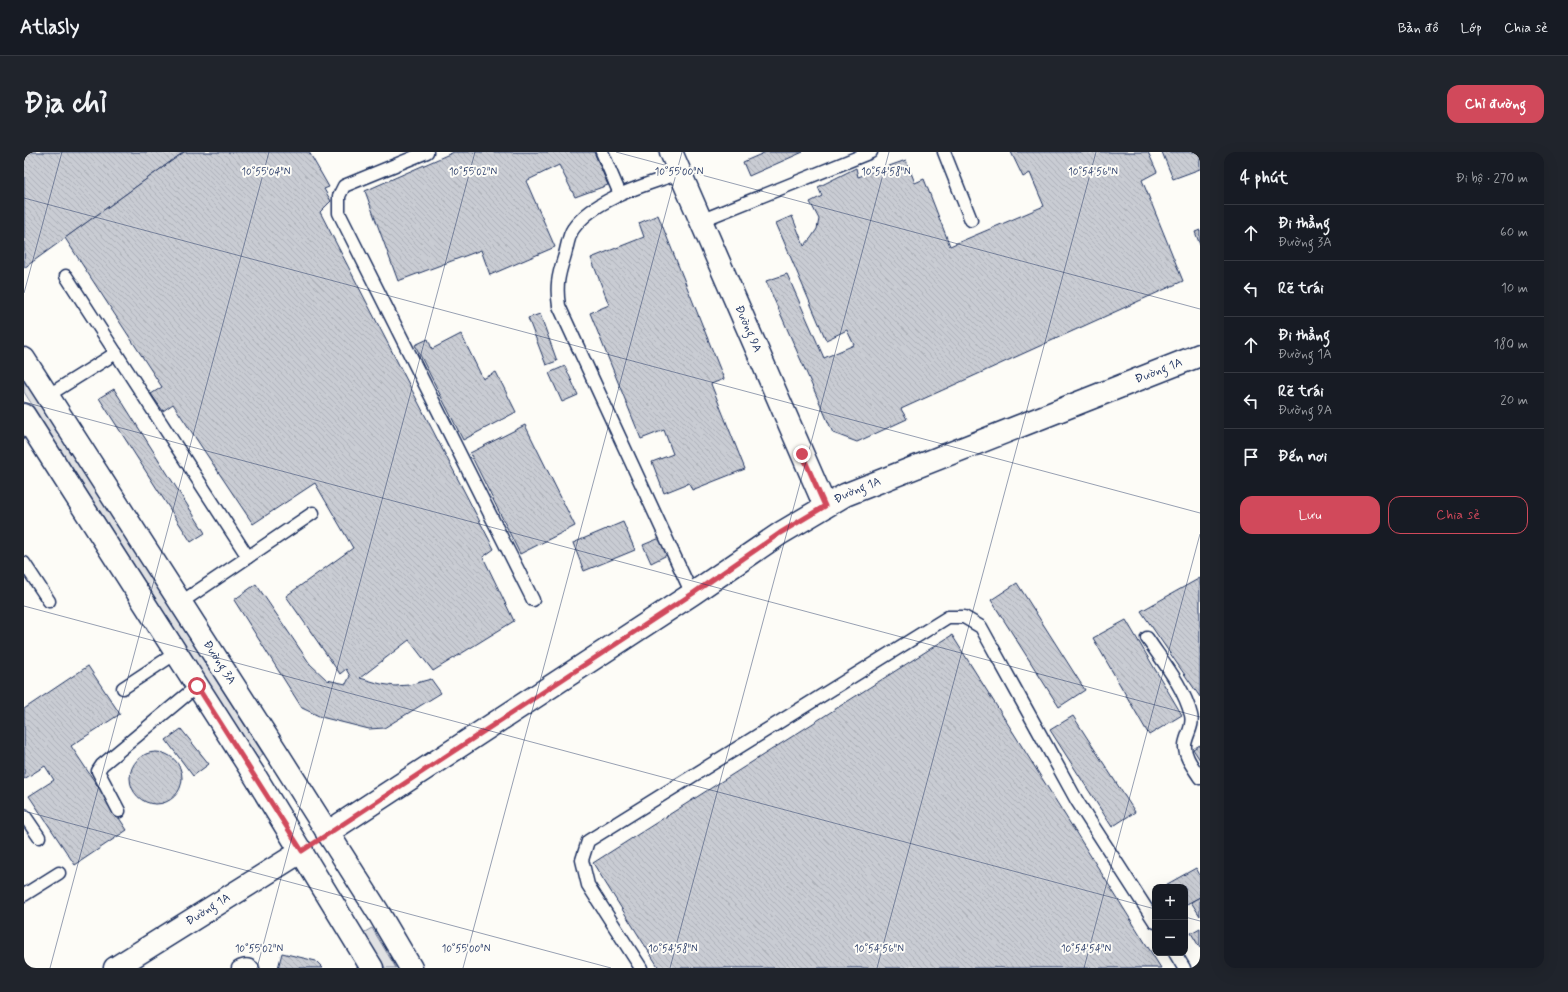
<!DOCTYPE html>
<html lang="vi">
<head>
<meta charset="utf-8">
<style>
	:root { --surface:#171b24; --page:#20242c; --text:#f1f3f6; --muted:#9ea1a6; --line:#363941; --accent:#d1495b }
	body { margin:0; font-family:Mynerve,sans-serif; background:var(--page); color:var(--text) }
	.controls { position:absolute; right:12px; bottom:12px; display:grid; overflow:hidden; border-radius:8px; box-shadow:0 4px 16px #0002 }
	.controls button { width:36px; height:36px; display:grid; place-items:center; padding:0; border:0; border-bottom:1px solid var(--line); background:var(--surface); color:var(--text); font:20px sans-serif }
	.stop { position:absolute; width:12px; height:12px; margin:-9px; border:3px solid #d1495b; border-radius:50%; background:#fff }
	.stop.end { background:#d1495b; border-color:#fff; box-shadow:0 1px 4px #0008 }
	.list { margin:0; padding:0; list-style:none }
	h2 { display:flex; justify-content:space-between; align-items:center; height:52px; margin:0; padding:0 16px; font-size:17px }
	h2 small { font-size:13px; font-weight:400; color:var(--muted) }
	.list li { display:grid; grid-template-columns:26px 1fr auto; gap:12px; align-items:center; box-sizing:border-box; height:56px; padding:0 16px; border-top:1px solid var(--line) }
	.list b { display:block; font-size:15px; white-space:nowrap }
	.list p { margin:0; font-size:13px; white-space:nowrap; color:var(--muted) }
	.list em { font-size:13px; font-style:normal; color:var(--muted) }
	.actions { display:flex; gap:8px; padding:12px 16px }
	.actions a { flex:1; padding:9px 0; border:1px solid var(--accent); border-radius:12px; text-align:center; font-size:14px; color:var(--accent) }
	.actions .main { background:var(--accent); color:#fff }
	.icon { flex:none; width:22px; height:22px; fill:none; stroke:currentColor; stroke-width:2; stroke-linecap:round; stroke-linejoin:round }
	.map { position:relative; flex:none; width:1176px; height:816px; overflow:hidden; border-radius:12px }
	header { display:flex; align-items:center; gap:24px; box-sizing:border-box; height:56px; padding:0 20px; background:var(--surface); border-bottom:1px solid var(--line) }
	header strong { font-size:19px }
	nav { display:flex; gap:22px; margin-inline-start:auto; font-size:14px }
	.intro { display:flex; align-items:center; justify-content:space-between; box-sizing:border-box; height:96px; padding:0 24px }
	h1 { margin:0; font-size:28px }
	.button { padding:10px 18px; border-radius:12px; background:var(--accent); color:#fff; font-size:14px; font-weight:700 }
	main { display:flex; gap:24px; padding:0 24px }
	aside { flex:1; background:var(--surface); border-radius:12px; box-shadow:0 4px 16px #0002 }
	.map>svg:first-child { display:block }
	.grass { fill:#e0e1e3; stroke:#7e88a0 }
	.building { fill:url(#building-back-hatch); stroke:#1b2f5e }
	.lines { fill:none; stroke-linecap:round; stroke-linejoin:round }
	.service-casing { stroke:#1b2f5e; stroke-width:15 }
	.minor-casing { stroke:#1b2f5e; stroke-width:25 }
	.tertiary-casing { stroke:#1b2f5e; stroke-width:25 }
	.service { stroke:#fdfcf7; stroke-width:12 }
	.minor { stroke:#fdfcf7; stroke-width:22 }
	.tertiary { stroke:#fdfcf7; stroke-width:22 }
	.route { stroke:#d1495b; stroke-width:5 }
	.ticks { fill:none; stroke:#1b2f5e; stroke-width:1; stroke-opacity:0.45 }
	.labels { text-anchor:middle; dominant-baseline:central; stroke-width:4; stroke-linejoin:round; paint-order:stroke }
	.street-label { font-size:12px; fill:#1b2f5e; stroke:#fdfcf7 }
	.ticks-label { font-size:10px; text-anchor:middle; fill:#1b2f5e; stroke:#fdfcf7; stroke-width:4; stroke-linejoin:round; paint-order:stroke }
</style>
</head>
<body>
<header>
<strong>Atlasly</strong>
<nav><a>Bản đồ</a><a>Lớp</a><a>Chia sẻ</a></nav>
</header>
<div class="intro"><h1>Địa chỉ</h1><a class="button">Chỉ đường</a></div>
<main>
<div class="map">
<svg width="1176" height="816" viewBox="0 0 1176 816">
	<defs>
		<pattern id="building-back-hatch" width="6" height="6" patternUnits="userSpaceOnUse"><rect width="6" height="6" fill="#c9ccd3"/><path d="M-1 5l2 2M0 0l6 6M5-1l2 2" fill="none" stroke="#acb0b8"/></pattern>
	</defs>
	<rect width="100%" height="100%" fill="#fdfcf7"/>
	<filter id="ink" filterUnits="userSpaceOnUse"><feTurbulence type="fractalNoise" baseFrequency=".025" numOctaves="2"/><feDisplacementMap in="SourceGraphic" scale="8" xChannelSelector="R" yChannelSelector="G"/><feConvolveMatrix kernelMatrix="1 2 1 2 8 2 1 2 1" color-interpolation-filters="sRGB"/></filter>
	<g filter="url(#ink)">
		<g class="grass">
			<polygon points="0,226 239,602 233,606 0,240"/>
			<polygon points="348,776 372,816 361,816 339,781"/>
		</g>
		<g class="building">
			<polygon points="0,0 160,0 0,116"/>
			<polygon points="160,0 285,0 305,35 300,37 307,49 296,60 470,397 459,405 490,469 409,519 385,488 336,526 357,532 371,534 385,533 407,527 417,541 360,576 345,577 297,565 278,556 210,448 232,432 286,512 303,528 322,532 326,524 322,517 316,522 262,444 329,396 291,331 229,372 149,252 139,259 127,242 138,235 41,86"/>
			<polygon points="430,0 570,0 584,33 551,45 535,13 502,29 531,95 466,123 457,98 374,129 341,39"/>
			<polygon points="742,0 779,0 725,24 719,10"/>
			<polygon points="987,0 1124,0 1133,20 1118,28 1159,129 877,257 883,267 833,290 809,281 742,129 763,122 800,206 830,193 823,178 802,188 752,71 768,64 780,94 787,86 793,77 795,67 786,50 798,44 794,35 832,16 834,25 882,8 891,31 900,27 926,94 1020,54 1006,21 999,25"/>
			<polygon points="1138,0 1176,0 1176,17 1149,27"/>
			<polygon points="634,63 700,227 687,232 721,317 668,338 665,331 640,341 628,310 649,302 640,278 617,287 566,161 585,153 567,106 620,85 615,71"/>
			<polygon points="1176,78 1176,93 1171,80"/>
			<polygon points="516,162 533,209 522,213 504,166"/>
			<polygon points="437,182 459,227 472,220 492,260 439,288 391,193 404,187 408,197"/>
			<polygon points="541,214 554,243 538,250 525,221"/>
			<polygon points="90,237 181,381 167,390 75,246"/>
			<polygon points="501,273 551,374 496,402 446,301"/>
			<polygon points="599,370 611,398 560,419 549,391"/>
			<polygon points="636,386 643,403 627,411 619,393"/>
			<polygon points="1176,426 1176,545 1117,459"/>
			<polygon points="993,431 1061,538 1035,555 967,448"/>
			<polygon points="1102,468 1158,563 1125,583 1069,486"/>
			<polygon points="928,483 1137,816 635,816 569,711"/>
			<polygon points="64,514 96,562 47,594 103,678 51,713 5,644 30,628 21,614 0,627 0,557"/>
			<polygon points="1049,564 1111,660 1088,675 1026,578"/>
			<polygon points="157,577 185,612 169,624 142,588"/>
			<polygon points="1176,593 1176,608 1169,597"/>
			<circle cx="132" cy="626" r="26"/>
			<polygon points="1172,716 1176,723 1176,745 1161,753 1161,735 1138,735"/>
			<polygon points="1176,745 1176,764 1167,750"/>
			<polygon points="1176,776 1176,796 1167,781"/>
			<polygon points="258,801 292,809 299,816 254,816"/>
		</g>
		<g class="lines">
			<defs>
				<g id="service">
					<polyline points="403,0 320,34 315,44 315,61 509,448"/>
					<polyline points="578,0 596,42"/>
					<polyline points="920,0 947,68"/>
					<path d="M656,21C621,33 571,46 549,77C544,84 543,97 540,106C534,124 532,135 535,154L668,442"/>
					<polyline points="676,69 847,0"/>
					<polyline points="42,124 224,405"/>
					<polyline points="23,244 92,201"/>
					<polyline points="0,411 25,449"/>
					<polyline points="156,451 289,361"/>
					<path d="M1123,486C1139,510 1160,535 1167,563C1170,574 1162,583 1161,593C1160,605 1170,616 1176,626"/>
					<polyline points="99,536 152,501"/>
					<polyline points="95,659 74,619 78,613 173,534"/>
					<polyline points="0,663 15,685"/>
					<polyline points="0,743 35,721"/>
					<polyline points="1151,801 1160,816"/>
					<path d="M214,816C219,813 224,812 229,816"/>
					<polyline points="617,816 564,733 558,708 564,689 924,465 940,465 957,475 1053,649 1131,770"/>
				</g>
				<g id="minor">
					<path id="s1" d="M647,0L801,354"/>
					<path id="s2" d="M303,681L668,442L757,381L821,343L1176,203"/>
					<path id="s3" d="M91,816L278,699"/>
				</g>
				<g id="tertiary">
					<path id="s4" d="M0,207L257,607L354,760L387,816"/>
					<polyline points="0,263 231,624 348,816"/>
				</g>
			</defs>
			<use href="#service" class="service-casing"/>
			<use href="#minor" class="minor-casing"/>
			<use href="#tertiary" class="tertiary-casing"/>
			<use href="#service" class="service"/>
			<use href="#minor" class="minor"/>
			<use href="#tertiary" class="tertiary"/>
		</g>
	</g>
	<g class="lines" filter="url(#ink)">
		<polyline class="route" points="173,534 278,699 668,442 756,381 801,354 778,302"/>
	</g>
	<path class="ticks" d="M592,0L1176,157M0,46L1176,361M0,141L38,0M0,250L1176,565M0,454L1131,757M0,659L587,816M1161,765L1176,769M26,816L245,0M233,816L451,0M439,816L658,0M646,816L865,0M853,816L1072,0M1060,816L1176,382"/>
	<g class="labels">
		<g class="street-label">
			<text stroke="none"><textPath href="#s1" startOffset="193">Đường 9A</textPath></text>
			<text stroke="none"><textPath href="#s2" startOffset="956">Đường 1A</textPath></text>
			<text stroke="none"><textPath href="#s2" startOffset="632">Đường 1A</textPath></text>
			<text stroke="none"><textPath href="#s4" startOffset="361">Đường 3A</textPath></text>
			<text stroke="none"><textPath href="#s3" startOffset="110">Đường 1A</textPath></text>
		</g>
	</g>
	<g class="ticks-label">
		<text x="242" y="23">10°55'04"N</text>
		<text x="449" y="23">10°55'02"N</text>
		<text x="655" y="23">10°55'00"N</text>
		<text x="862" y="23">10°54'58"N</text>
		<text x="1069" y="23">10°54'56"N</text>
		<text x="235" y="800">10°55'02"N</text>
		<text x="442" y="800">10°55'00"N</text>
		<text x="649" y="800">10°54'58"N</text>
		<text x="855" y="800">10°54'56"N</text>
		<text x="1062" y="800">10°54'54"N</text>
	</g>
</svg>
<div class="controls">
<button>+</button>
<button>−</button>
</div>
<div class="stop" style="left:173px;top:534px"></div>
<div class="stop end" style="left:778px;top:302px"></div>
</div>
<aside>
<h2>4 phút<small>Đi bộ · 270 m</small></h2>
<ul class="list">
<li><svg class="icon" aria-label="ahead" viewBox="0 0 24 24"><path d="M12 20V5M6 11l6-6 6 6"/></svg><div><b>Đi thẳng</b><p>Đường 3A</p></div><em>60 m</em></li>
<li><svg class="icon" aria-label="left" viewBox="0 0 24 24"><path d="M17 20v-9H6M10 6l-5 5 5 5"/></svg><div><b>Rẽ trái</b></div><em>10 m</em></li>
<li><svg class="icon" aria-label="ahead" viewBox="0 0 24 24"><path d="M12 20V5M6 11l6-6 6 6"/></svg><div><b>Đi thẳng</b><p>Đường 1A</p></div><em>180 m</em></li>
<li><svg class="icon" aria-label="left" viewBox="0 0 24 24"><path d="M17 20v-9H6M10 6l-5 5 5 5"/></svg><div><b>Rẽ trái</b><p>Đường 9A</p></div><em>20 m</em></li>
<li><svg class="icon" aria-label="arrive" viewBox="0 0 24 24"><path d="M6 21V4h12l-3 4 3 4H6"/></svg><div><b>Đến nơi</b></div></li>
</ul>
<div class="actions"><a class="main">Lưu</a><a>Chia sẻ</a></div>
</aside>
</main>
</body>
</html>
